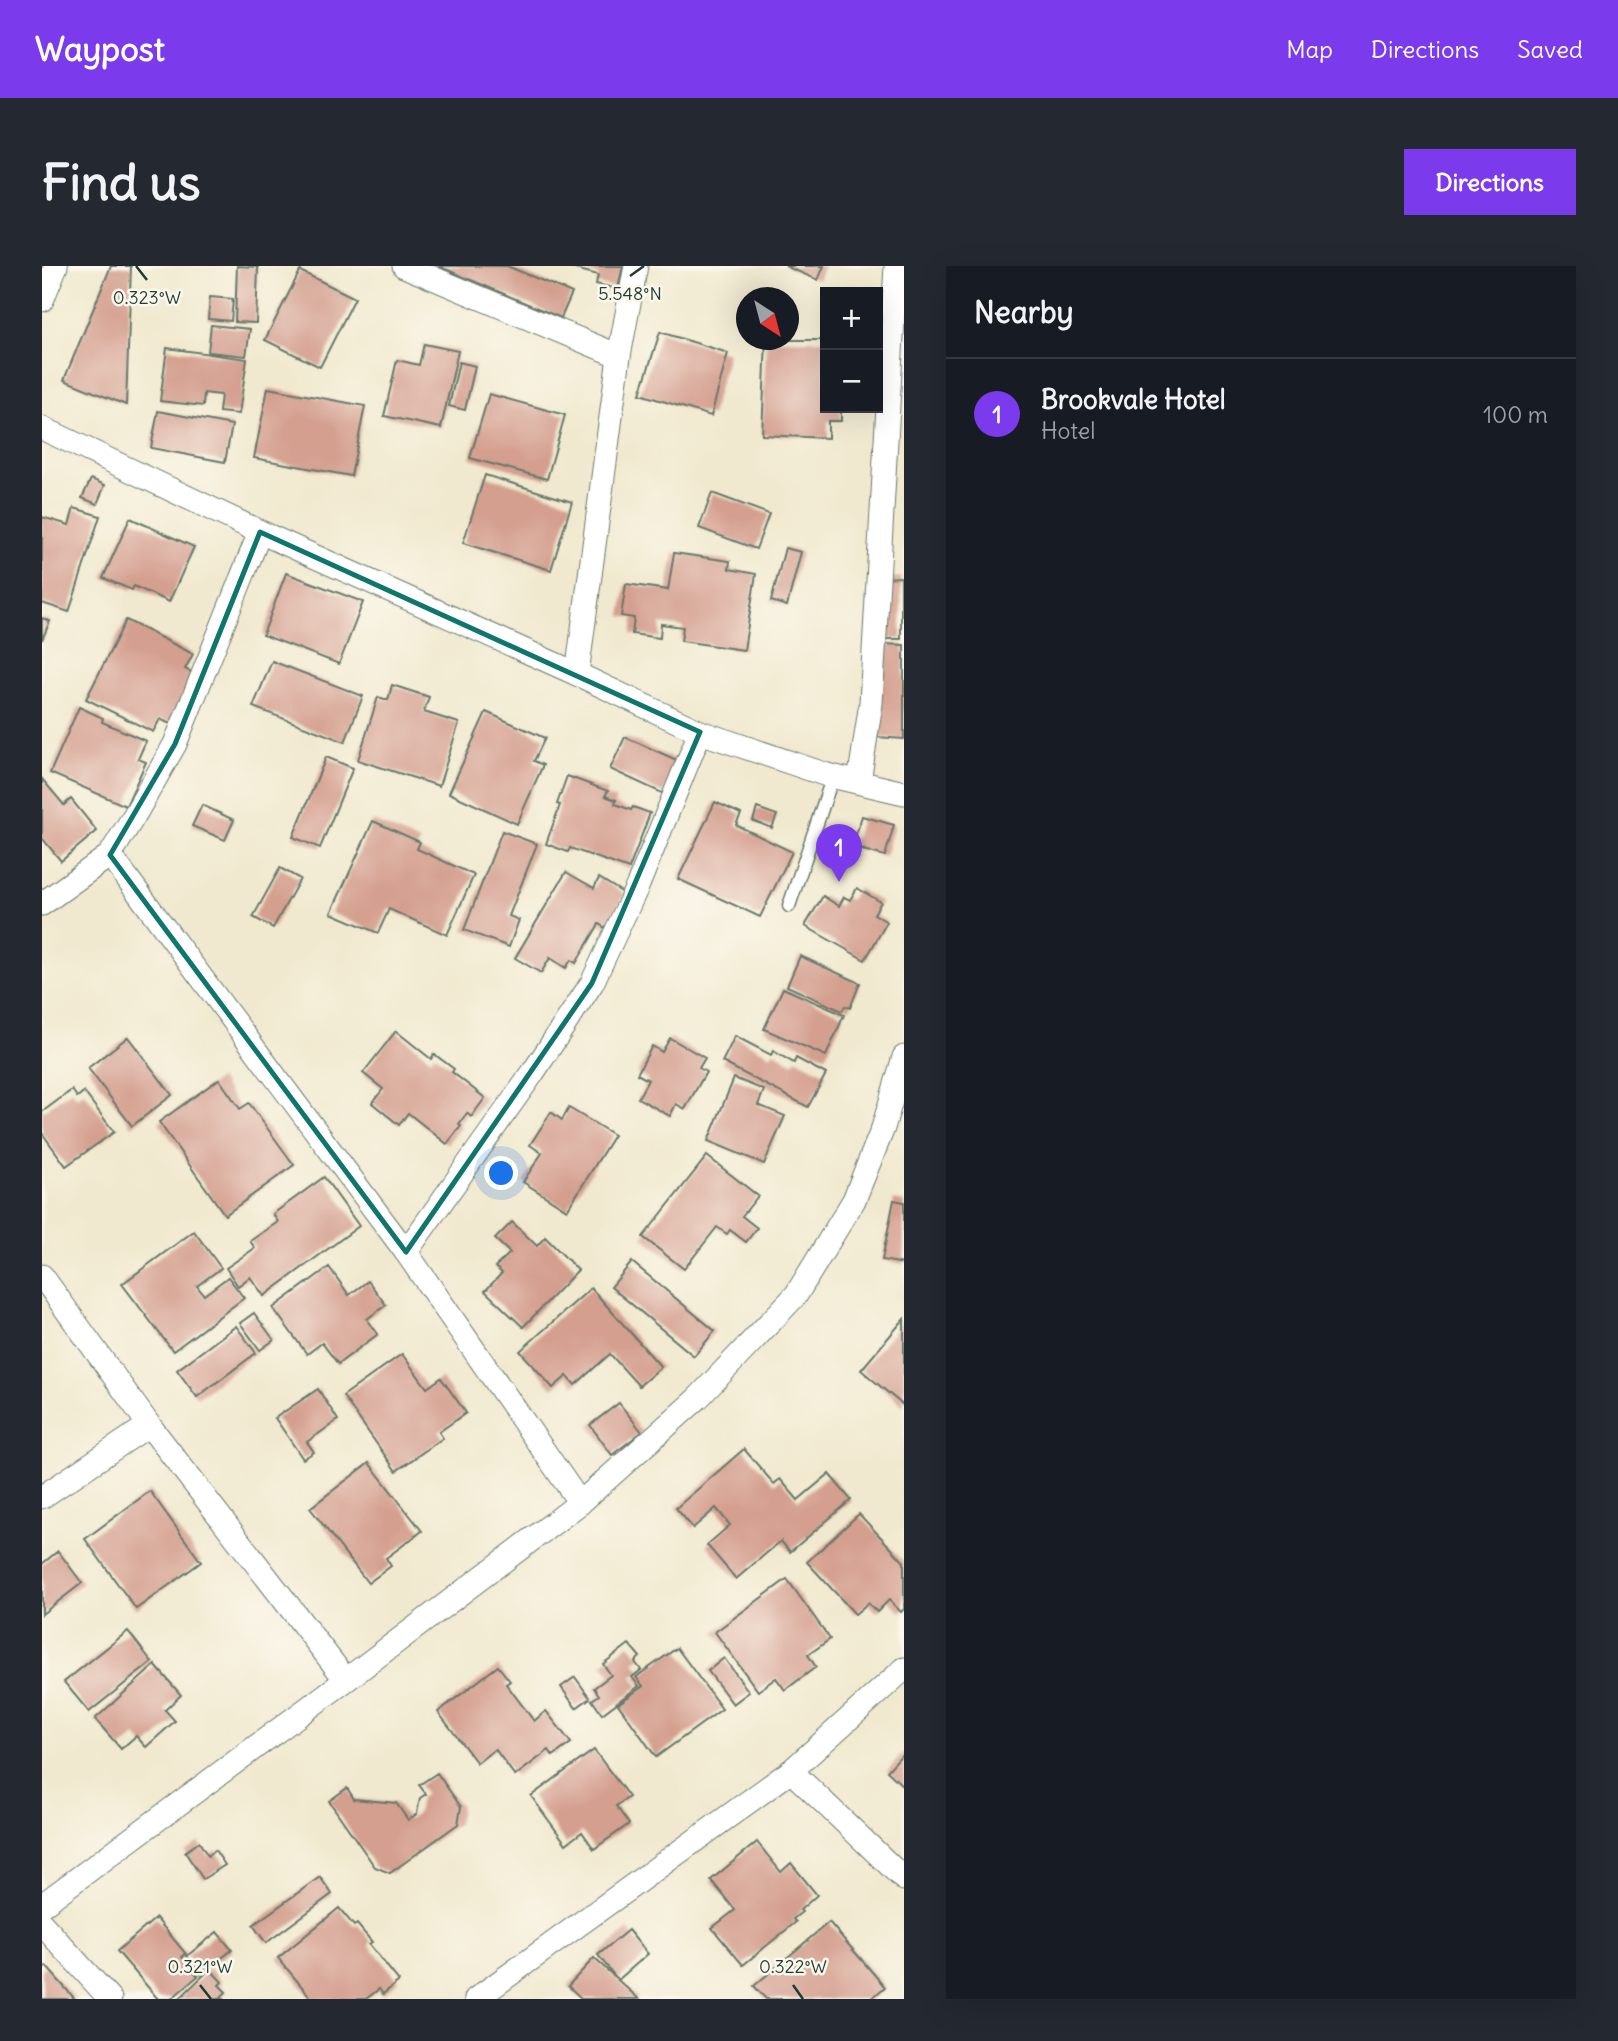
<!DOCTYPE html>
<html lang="en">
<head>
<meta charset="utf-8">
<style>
	:root { --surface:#171b24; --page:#242831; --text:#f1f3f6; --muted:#9ea1a6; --line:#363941; --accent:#7c3aed }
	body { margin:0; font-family:Delius,sans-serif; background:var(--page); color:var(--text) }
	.controls { position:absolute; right:21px; top:21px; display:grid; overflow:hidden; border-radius:0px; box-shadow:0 7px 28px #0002 }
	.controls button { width:63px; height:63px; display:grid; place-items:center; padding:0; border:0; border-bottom:2px solid var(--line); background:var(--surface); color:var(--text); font:35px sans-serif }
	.compass { position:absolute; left:694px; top:21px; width:63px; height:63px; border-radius:50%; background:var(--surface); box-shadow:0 7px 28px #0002; rotate:144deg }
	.you { position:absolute; left:460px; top:908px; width:24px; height:24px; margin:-18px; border:5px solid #fff; border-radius:50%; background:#1a73e8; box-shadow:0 0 0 10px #1a73e833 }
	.badge { display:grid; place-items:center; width:46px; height:46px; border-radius:50%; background:var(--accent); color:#fff; font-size:23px; font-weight:700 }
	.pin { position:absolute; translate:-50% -58px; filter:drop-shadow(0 2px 4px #0008) }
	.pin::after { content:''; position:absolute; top:37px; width:24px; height:21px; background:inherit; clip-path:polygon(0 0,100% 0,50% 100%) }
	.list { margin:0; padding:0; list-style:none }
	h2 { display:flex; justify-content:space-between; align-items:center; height:91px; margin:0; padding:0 28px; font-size:30px }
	h2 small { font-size:23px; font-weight:400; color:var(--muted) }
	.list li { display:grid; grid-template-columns:46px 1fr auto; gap:21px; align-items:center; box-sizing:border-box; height:112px; padding:0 28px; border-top:2px solid var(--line) }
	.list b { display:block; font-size:26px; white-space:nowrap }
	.list p { margin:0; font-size:23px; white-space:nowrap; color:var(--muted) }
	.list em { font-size:23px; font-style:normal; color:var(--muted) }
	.map { position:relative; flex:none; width:862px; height:1733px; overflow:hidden; border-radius:0px }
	header { display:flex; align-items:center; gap:42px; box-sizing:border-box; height:98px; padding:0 35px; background:var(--accent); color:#fff }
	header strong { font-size:33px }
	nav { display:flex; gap:38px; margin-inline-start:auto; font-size:24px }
	.intro { display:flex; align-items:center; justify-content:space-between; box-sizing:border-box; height:168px; padding:0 42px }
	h1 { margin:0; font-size:49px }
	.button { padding:18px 32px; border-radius:0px; background:var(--accent); color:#fff; font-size:24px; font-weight:700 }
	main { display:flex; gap:42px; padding:0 42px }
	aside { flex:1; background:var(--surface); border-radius:0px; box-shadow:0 7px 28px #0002 }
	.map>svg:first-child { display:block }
	.building { fill:#d49f8f }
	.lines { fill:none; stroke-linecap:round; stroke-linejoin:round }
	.service-casing { stroke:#68796a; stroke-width:15 }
	.minor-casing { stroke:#68796a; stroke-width:25 }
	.service { stroke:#fff; stroke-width:12 }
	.minor { stroke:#fff; stroke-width:23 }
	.marked { fill:none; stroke:#0f766e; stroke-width:5; stroke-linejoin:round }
	.ticks { fill:none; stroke:#1f3d34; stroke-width:2.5 }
	.ticks-label { font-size:18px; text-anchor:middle; fill:#1f3d34; stroke:#fbf7ec; stroke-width:5; stroke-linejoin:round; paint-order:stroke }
</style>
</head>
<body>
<header>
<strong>Waypost</strong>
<nav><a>Map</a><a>Directions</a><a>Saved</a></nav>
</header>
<div class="intro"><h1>Find us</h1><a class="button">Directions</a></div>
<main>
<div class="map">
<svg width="862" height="1733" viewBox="0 0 862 1733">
	<rect width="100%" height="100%" fill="#fbf7ec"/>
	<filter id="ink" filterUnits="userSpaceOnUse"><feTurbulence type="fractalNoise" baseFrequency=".0143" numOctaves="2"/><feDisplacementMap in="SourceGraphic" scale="14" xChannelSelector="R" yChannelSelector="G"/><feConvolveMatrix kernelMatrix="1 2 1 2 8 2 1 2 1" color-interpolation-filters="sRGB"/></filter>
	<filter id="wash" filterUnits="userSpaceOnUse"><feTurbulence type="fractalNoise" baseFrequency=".00686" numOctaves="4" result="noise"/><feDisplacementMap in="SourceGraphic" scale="28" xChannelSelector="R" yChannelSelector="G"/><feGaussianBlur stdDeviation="1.57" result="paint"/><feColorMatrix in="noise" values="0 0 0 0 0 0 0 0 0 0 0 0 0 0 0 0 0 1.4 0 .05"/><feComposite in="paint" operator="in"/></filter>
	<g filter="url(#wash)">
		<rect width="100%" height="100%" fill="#f1e9cf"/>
		<g id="blocks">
			<g class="building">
				<polygon points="69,0 89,0 84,139 22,114"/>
				<polygon points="195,0 216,1 214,57 193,56"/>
				<polygon points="396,0 465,0 530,27 519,52"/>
				<polygon points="522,0 581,0 576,23 554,18 556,9"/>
				<polygon points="743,0 782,0 776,14"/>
				<polygon points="258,5 313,32 278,101 223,74"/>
				<polygon points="168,31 191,33 189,55 166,53"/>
				<polygon points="169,59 208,63 204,90 166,86"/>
				<polygon points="618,66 686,87 669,150 598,128"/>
				<polygon points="724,74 783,74 783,142 799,142 799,155 786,155 786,172 720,169"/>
				<polygon points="382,78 416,85 399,162 342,150 355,94 377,99"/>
				<polygon points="125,82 205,93 197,148 177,146 179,129 162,127 161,140 118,135"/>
				<polygon points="417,96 433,100 423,144 407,140"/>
				<polygon points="226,122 323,140 309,210 212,192"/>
				<polygon points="447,128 523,149 505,213 428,192"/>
				<polygon points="116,145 190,159 183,196 109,182"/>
				<polygon points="443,209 530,236 509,304 421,277"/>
				<polygon points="49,213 63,219 55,238 40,232"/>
				<polygon points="670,227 727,248 714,283 657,262"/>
				<polygon points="32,242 58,250 27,346 0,337 0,251 27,259"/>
				<polygon points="88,252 152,281 127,336 92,320 90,324 61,312"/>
				<polygon points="743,282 759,286 745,340 729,335"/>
				<polygon points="632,287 688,295 687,303 714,308 702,384 639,375 641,361 619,358 618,372 590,368 592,352 579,350 584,318 626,324"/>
				<polygon points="244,307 321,336 297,398 221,369"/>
				<polygon points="859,311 859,373 843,373 842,312"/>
				<polygon points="0,352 8,355 0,374"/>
				<polygon points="84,354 151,388 143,403 153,408 128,458 118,453 111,466 44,433"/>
				<polygon points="841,378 862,379 862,473 835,471"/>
				<polygon points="230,395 321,430 303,476 211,441"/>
				<polygon points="350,419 387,431 382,446 417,457 397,520 316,494 336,431 346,434"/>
				<polygon points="37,441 61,452 60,456 104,475 96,493 104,496 84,540 8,507"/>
				<polygon points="444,446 503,472 492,495 501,499 475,558 407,527"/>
				<polygon points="583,471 637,495 622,528 568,503"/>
				<polygon points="284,491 311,502 278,582 251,571"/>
				<polygon points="525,510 566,525 563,530 574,534 573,538 589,544 591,541 608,547 587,603 528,582 526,586 504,578 518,539 515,538"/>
				<polygon points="0,513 22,539 29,533 55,565 19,595 0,572"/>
				<polygon points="673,536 699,548 694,559 750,586 718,651 636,613"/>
				<polygon points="160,539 192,554 183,574 150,560"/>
				<polygon points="715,542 735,549 730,562 711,555"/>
				<polygon points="820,550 852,559 843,590 810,581"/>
				<polygon points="331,555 378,576 375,583 432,609 405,669 347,643 336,667 289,647"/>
				<polygon points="460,565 495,578 467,650 477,654 467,681 422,664"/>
				<polygon points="238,602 258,613 231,662 211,651"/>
				<polygon points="524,606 552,622 557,612 583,628 563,662 557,658 534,697 529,694 524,702 508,692 499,707 473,692"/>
				<polygon points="815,622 839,636 832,648 845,656 823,694 763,660 781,630 797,640 802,631 808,634"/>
				<polygon points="758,690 818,717 808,742 803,740 800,745 745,720"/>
				<polygon points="741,722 802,749 784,790 722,763"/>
				<polygon points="354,765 389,793 392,788 412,803 410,806 443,832 429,851 425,847 417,858 419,860 405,878 366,847 357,859 330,837 341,823 321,807"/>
				<polygon points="693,770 729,789 731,785 752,797 754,792 784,808 766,841 680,796"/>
				<polygon points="86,771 130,829 90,860 46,802"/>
				<polygon points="628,772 663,792 657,802 664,806 643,843 634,838 628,850 596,832 606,814 595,808 610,780 620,786"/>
				<polygon points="692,812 722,824 716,839 743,850 722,898 666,875"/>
				<polygon points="177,813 198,843 207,837 252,899 183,949 117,856"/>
				<polygon points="30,824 35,831 42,826 72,866 24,900 0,867 0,846"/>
				<polygon points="527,842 572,869 525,944 481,916 500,887 488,879 509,846 520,854"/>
				<polygon points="665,890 716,930 700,950 715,962 704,976 688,964 685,968 675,961 642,1003 601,971"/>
				<polygon points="282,911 317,960 222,1030 208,1011 196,1020 184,1002 213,982 208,975 236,956 231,948"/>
				<polygon points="852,934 862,936 862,998 840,994"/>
				<polygon points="470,956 495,980 503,971 536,1004 481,1061 443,1025 460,1007 453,1001 468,987 453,973"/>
				<polygon points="152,965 179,1002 155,1020 162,1029 186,1011 202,1032 131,1085 80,1018"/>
				<polygon points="590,996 673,1065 652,1090 569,1021"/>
				<polygon points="287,1001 307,1029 326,1015 344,1039 325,1053 336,1068 296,1098 280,1077 265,1088 231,1042"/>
				<polygon points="549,1022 619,1101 597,1120 568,1088 533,1119 525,1110 511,1122 478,1085"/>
				<polygon points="212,1047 232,1074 218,1084 198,1057"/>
				<polygon points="862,1053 862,1140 819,1104"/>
				<polygon points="194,1060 214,1087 155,1131 135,1104"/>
				<polygon points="360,1088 385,1122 399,1112 424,1147 397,1166 401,1172 354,1205 301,1130"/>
				<polygon points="276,1123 296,1154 265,1176 272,1186 261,1193 233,1152"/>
				<polygon points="577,1137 600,1166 570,1189 548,1159"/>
				<polygon points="702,1183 732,1218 738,1213 756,1234 787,1208 809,1234 748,1286 739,1275 694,1313 665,1279 688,1259 674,1242 651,1262 634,1242"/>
				<polygon points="327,1197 380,1265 344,1292 349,1300 326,1317 268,1242"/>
				<polygon points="108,1225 159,1296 94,1343 43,1273"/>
				<polygon points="817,1248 862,1296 862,1343 859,1346 847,1334 835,1346 826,1337 813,1348 765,1296"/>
				<polygon points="16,1285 40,1317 0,1348 0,1298"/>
				<polygon points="745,1313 788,1373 766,1389 774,1401 743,1424 734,1412 716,1425 673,1366"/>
				<polygon points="86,1365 110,1396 47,1446 22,1416"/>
				<polygon points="587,1378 598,1391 593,1396 599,1404 590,1411 597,1420 560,1448 550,1434 557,1429 552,1422 569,1409 561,1398"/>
				<polygon points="635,1382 680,1443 614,1491 576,1438 601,1420 594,1411"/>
				<polygon points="682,1392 707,1426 691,1438 666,1405"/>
				<polygon points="113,1399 139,1429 123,1444 133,1455 104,1481 94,1470 79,1483 53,1453"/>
				<polygon points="456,1400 468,1415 464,1418 492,1455 504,1445 529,1477 511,1490 507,1484 473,1510 453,1483 435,1497 396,1446"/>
				<polygon points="533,1411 548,1432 534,1442 519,1421"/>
				<polygon points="552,1484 587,1531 574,1540 587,1558 552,1583 540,1566 524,1578 489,1530"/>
				<polygon points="862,1486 862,1521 845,1505"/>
				<polygon points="395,1507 419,1541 416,1558 348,1607 333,1601 287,1535 305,1522 312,1533 354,1537 366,1554 375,1548 378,1532 384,1528 377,1519"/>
				<polygon points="157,1576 166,1590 173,1584 183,1599 161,1613 143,1586"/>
				<polygon points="715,1576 739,1606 749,1597 775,1629 758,1644 760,1646 751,1653 754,1656 701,1699 670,1662 693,1644 669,1614"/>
				<polygon points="278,1611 290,1628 224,1677 211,1659"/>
				<polygon points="297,1642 312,1660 315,1658 330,1676 327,1678 357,1715 341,1728 337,1723 324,1733 270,1733 236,1692"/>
				<polygon points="114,1652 144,1688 140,1691 156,1710 129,1733 116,1733 75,1685"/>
				<polygon points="787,1656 843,1721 829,1733 724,1733 712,1720"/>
				<polygon points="586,1664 606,1688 576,1714 556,1689"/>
				<polygon points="175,1666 190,1684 159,1708 145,1690"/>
				<polygon points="552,1692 577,1715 597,1733 540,1733 526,1720"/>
				<polygon points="4,1700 33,1733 0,1733 0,1703"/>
				<polygon points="168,1703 180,1716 177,1719 184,1726 179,1731 181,1733 137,1733"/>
			</g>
		</g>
	</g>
	<g filter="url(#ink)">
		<use href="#blocks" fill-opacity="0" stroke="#68796a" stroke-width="2"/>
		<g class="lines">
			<defs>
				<polyline id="service" points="747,640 791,510"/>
				<g id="minor">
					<polyline points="362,0 577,90"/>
					<polyline points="0,34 14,0"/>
					<polyline points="0,162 218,266 535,408 658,466 785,509 862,527"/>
					<polyline points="535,408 577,90 594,0"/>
					<polyline points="817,516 829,437 854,0"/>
					<polyline points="68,589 364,986 538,1237"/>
					<polyline points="0,638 68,589 92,550 133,478 218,266"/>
					<polyline points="364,986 490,808 550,717 596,619 658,466"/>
					<polyline points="0,1010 107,1159 304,1414"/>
					<polyline points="0,1231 107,1159"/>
					<polyline points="749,1505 862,1613"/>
					<polyline points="0,1639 304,1414 538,1237 656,1132 754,1029 812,934 841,862 862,791"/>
					<polyline points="0,1658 68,1733"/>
					<polyline points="434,1733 749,1505 862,1403"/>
				</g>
			</defs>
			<use href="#service" class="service-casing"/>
			<use href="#minor" class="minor-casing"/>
			<use href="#service" class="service"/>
			<use href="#minor" class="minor"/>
		</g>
	</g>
	<path class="marked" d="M218,266L658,466L550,717L364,986L68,589L133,478Z"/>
	<path class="ticks" d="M94,0L105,14M588,10L602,0M158,1719L169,1733M751,1719L761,1733"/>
	<g class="ticks-label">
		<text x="588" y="34">5.548°N</text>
		<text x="105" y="38">0.323°W</text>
		<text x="158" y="1707">0.321°W</text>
		<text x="751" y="1707">0.322°W</text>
	</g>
</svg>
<div class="controls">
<button>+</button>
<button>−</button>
</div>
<svg class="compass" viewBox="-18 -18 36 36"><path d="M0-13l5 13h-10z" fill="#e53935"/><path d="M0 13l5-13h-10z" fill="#9ea1a6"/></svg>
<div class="you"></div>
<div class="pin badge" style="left:797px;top:616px">1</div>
</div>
<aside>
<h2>Nearby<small></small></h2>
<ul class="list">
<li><span class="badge">1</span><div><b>Brookvale Hotel</b><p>Hotel</p></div><em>100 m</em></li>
</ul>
</aside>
</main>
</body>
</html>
